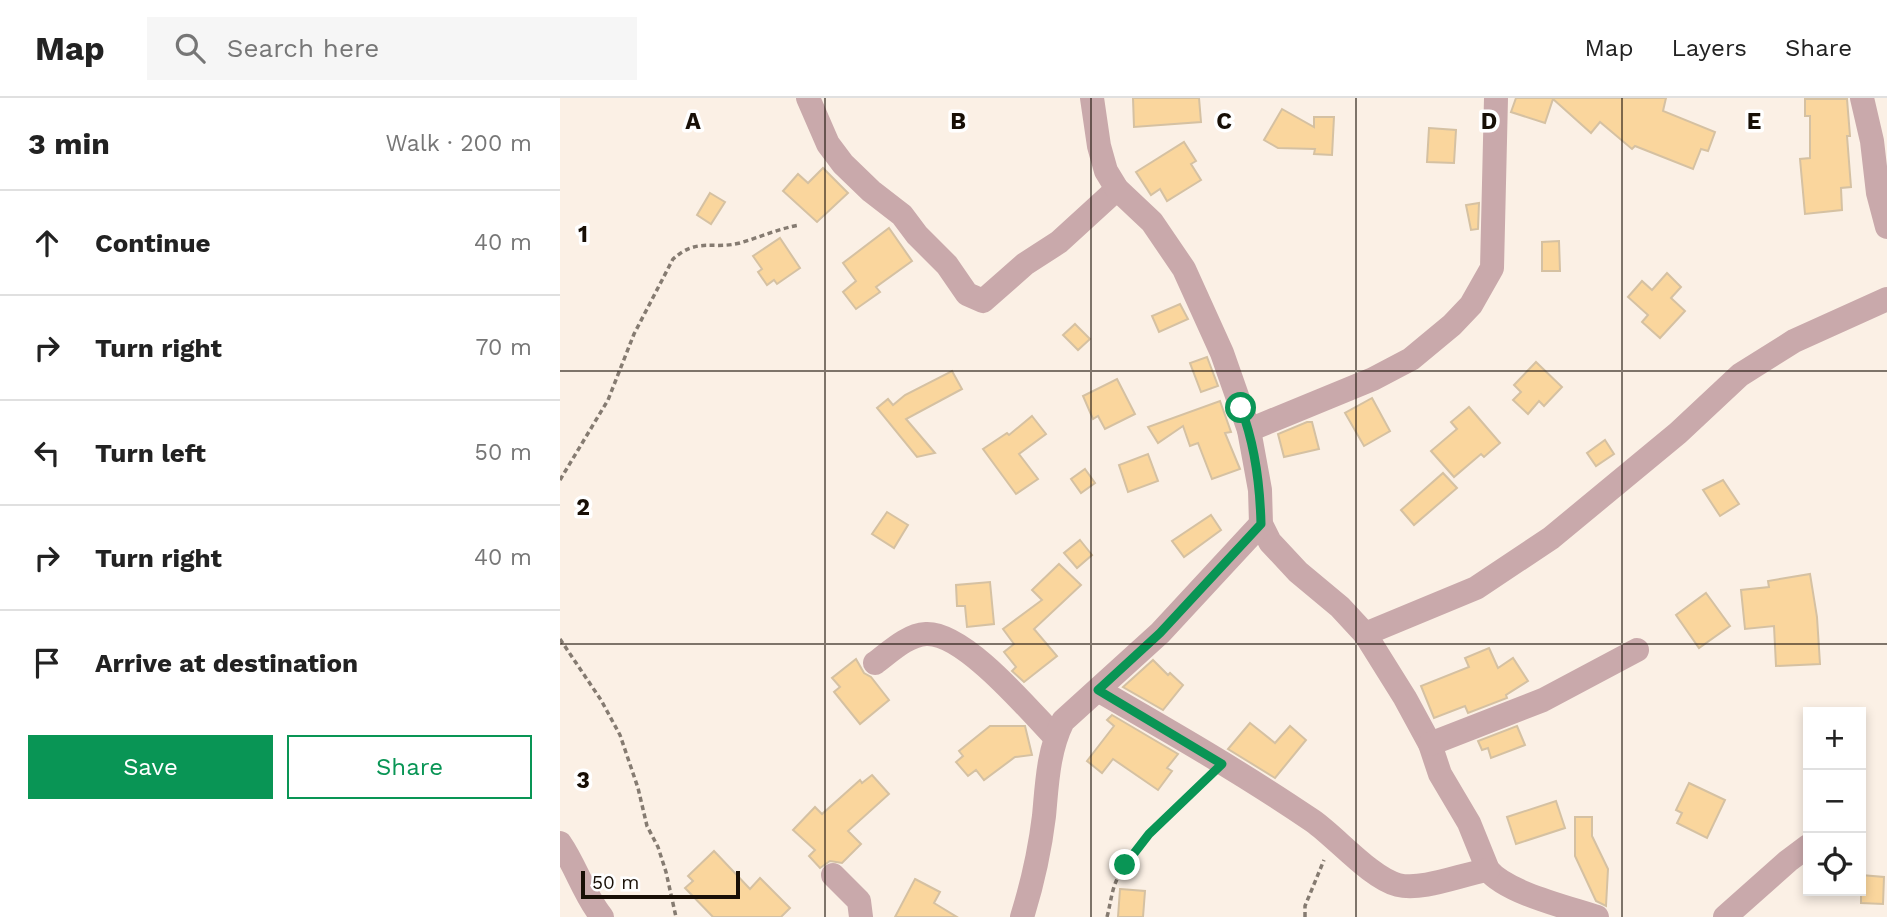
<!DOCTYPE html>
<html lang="en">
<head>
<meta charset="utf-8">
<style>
	:root { --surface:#fff; --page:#f6f6f6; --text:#222; --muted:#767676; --line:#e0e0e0; --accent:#099555 }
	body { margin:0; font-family:"Work Sans",sans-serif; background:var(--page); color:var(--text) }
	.controls { position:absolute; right:21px; bottom:21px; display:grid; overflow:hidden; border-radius:0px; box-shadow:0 4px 10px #0003 }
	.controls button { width:63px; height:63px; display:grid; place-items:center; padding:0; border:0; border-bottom:2px solid var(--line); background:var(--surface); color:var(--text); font:35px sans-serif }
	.scale { position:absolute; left:21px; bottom:18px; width:159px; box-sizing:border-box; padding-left:7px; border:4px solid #180f06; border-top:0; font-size:19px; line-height:24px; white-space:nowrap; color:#180f06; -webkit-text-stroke:5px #fff; paint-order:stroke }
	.stop { position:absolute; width:21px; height:21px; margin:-16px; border:5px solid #099555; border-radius:50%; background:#fff }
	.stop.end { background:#099555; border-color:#fff; box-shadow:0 2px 7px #0008 }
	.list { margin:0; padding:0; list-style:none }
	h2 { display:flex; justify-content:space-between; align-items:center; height:91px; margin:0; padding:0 28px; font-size:30px }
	h2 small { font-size:23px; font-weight:400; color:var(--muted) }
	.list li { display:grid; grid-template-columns:46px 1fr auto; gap:21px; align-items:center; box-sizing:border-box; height:105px; padding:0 28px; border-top:2px solid var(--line) }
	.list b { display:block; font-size:26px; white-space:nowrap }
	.list em { font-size:23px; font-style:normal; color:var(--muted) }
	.actions { display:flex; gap:14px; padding:21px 28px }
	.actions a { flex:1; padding:16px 0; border:2px solid var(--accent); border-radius:0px; text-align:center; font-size:24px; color:var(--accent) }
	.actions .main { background:var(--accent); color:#fff }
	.icon { flex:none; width:38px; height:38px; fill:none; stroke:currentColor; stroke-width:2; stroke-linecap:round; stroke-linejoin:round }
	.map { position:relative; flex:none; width:1327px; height:819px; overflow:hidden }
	header { display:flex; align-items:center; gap:42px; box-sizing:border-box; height:98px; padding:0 35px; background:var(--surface); border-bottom:2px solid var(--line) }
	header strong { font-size:33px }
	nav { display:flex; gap:38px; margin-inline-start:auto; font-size:24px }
	.search { width:490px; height:63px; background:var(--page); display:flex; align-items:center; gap:18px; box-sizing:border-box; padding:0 24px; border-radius:0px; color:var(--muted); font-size:26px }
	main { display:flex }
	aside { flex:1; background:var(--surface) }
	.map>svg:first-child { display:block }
	.building { fill:#fad69d; stroke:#d5c1a2; stroke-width:2 }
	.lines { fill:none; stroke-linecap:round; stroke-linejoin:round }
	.path { stroke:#857b71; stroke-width:3.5; stroke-dasharray:5 3.5; stroke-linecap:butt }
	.minor { stroke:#c9a9ab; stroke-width:24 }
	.route { stroke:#099555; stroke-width:9 }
	.grid { fill:none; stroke:#180f06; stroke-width:2; stroke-opacity:0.55 }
	.grid-label { font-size:23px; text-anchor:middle; font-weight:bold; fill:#180f06; stroke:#fff; stroke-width:7; stroke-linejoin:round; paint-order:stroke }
</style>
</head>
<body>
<header>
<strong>Map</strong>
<div class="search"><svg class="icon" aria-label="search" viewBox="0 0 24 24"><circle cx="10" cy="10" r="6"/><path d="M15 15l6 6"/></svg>Search here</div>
<nav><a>Map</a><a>Layers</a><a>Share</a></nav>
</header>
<main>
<aside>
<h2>3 min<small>Walk · 200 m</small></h2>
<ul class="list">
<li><svg class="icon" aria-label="ahead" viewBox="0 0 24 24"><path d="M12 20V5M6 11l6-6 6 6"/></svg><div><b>Continue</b></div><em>40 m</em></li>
<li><svg class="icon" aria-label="right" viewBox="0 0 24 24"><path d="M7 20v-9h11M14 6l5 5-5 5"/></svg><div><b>Turn right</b></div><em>70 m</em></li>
<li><svg class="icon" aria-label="left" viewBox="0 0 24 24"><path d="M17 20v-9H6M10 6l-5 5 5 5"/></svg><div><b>Turn left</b></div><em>50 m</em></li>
<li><svg class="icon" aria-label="right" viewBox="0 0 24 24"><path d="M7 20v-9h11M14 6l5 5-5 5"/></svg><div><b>Turn right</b></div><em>40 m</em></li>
<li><svg class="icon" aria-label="arrive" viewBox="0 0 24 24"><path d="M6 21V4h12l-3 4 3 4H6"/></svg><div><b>Arrive at destination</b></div></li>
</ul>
<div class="actions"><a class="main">Save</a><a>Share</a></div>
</aside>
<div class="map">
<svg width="1327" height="819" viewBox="0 0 1327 819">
	<rect width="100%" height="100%" fill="#fbf0e5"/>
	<g class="building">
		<polygon points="573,0 639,0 641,24 574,29"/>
		<polygon points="956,0 1106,0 1103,13 1155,34 1148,53 1141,51 1133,71 1075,48 1072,51 1040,24 1031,35 993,1 985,25 951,14"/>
		<polygon points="1245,1 1287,1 1290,38 1287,38 1291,89 1281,90 1282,112 1245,116 1240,61 1250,60 1250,18 1245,18"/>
		<polygon points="722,11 754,29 754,19 774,19 772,57 754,56 755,51 718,50 704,42"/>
		<polygon points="869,30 896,32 894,65 867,64"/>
		<polygon points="624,44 636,63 631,66 641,82 607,103 600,91 591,97 576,74"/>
		<polygon points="263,70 288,95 257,124 223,93 238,76 248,85"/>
		<polygon points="150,95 165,104 151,126 137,117"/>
		<polygon points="919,105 918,131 911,132 906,107"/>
		<polygon points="329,130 352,163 316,189 320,194 296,211 283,194 296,183 283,165"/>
		<polygon points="220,140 240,170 217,186 214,182 207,187 198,174 202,171 193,158"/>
		<polygon points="999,143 1000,173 982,173 982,144"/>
		<polygon points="1107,175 1121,189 1111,200 1125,213 1100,240 1082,224 1088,217 1068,199 1082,183 1092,192"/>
		<polygon points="620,206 628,221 599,234 592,218"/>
		<polygon points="515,226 530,241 518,252 503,237"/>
		<polygon points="647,259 658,288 641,294 630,265"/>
		<polygon points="976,264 1002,289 984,308 979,303 968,316 953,302 961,294 954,287"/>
		<polygon points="392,273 402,291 346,321 375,355 357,359 317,310 328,301 333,307 345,297"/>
		<polygon points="557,281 575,316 545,331 538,318 533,321 523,298"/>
		<polygon points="812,300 830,333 804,348 785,315"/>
		<polygon points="660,303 671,334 665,335 680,371 652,381 638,345 630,348 623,328 598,345 588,329"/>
		<polygon points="909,309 940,345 924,359 921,356 894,379 871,353 897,331 891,324"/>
		<polygon points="472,318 486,336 459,356 478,381 456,396 423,351 447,335 449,337"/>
		<polygon points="747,324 752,324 759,351 724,359 718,336"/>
		<polygon points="1045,342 1054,356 1036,368 1027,355"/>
		<polygon points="588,356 598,383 568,394 559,367"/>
		<polygon points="525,371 535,385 521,395 511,381"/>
		<polygon points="883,375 897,390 854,427 841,412"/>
		<polygon points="1163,382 1179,406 1160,418 1143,392"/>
		<polygon points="327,414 348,427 334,450 312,436"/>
		<polygon points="651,417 661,432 624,459 612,443"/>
		<polygon points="520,442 532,457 517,470 504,455"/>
		<polygon points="499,466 521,487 474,531 497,558 464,584 452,573 456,569 444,554 454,546 443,531 482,502 472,492"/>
		<polygon points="1250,476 1257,519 1260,566 1216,568 1214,528 1185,531 1181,492 1209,489 1208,483"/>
		<polygon points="430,484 434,526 407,529 405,508 397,508 396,487"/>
		<polygon points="1146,495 1170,528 1139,550 1116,517"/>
		<polygon points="929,550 938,570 953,560 968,583 946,597 947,600 908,615 905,608 874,620 861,588 909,569 905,560"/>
		<polygon points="296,561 304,575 311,579 329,602 300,626 274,594 280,589 272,580"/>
		<polygon points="593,562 608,577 610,575 623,587 603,612 563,589"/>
		<polygon points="552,617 618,656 607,670 612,673 598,692 553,661 542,675 527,663 554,628 547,622"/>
		<polygon points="690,625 715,645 730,628 746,642 715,680 668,651"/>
		<polygon points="430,628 465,628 472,657 455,659 424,682 416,672 408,678 396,664 403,658 399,653"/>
		<polygon points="957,628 965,647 931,660 928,650 922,652 918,643"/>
		<polygon points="312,677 329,696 288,733 301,746 282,765 270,763 260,770 249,758 255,752 233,732 255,709 262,716 300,682 302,685"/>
		<polygon points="1129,685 1165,702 1147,740 1117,725 1122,715 1116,712"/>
		<polygon points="996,703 1005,730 956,746 947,719"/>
		<polygon points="1015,719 1032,719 1032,738 1048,771 1046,808 1036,803 1015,758"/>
		<polygon points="154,753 190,791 200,780 230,810 221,819 153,819 125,790 133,783 128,778"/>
		<polygon points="1301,777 1324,779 1323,806 1301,805"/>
		<polygon points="355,781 380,794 374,805 397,819 335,819"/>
		<polygon points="560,791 585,793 583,819 558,819"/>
	</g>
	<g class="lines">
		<g class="path">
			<path d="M0,382L48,302L74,236L113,161C138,139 152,152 180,145C200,139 218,131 239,127"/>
			<polyline points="0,541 41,602 60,637 78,690 87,728 98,749 106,774 116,819"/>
			<path d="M547,819C550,808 551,797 555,786C569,749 616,708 645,681"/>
			<polyline points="745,819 745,808 764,762"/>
		</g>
		<g class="minor">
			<polyline points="248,0 268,46 283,66 311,93 342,117 357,137 387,167 407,196 423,203 465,166 499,144 557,91"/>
			<path d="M532,0L539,48L546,73L557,91L592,124L624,171L662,255L689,332L700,392L701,426L710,444L738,474L780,509L805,536L845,600L870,646L880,676L909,725L928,772C947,795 1007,809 1037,819"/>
			<polyline points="1302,0 1312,43 1318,95 1327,129"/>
			<polyline points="689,332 813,281 851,261 892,227 911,207 932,170 936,0"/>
			<polyline points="805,536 916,490 991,440 1118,335 1180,277 1234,243 1327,201"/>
			<path d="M315,565C330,554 347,537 366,536C404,534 468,611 495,639"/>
			<path d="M538,592C611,634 684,676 753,723C777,740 811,780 838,787C863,793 902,776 928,772"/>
			<polyline points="870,646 983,602 1077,552"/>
			<path d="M0,745C16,768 24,797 42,819"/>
			<polyline points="273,777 299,803 301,819"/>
			<path d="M462,819C472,787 480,751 484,718C487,686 488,653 503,623L600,535L701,426"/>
			<polyline points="1165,819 1228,763 1248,748"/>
		</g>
	</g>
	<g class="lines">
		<path class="route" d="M565,767L589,736L662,666L538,592L600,535L701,426C700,386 695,347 681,310"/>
	</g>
	<path class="grid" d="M265,0V819M531,0V819M796,0V819M1062,0V819M0,273H1327M0,546H1327"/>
	<g class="grid-label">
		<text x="133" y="31">A</text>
		<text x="398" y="31">B</text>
		<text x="664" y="31">C</text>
		<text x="929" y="31">D</text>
		<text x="1194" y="31">E</text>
		<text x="23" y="144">1</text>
		<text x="23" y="417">2</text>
		<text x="23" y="690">3</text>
	</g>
</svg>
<div class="controls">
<button>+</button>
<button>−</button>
<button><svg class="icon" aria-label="locate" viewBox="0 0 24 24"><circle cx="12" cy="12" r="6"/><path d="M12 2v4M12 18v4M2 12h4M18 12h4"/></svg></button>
</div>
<div class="scale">50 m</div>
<div class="stop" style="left:681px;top:310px"></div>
<div class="stop end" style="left:565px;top:767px"></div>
</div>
</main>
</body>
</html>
